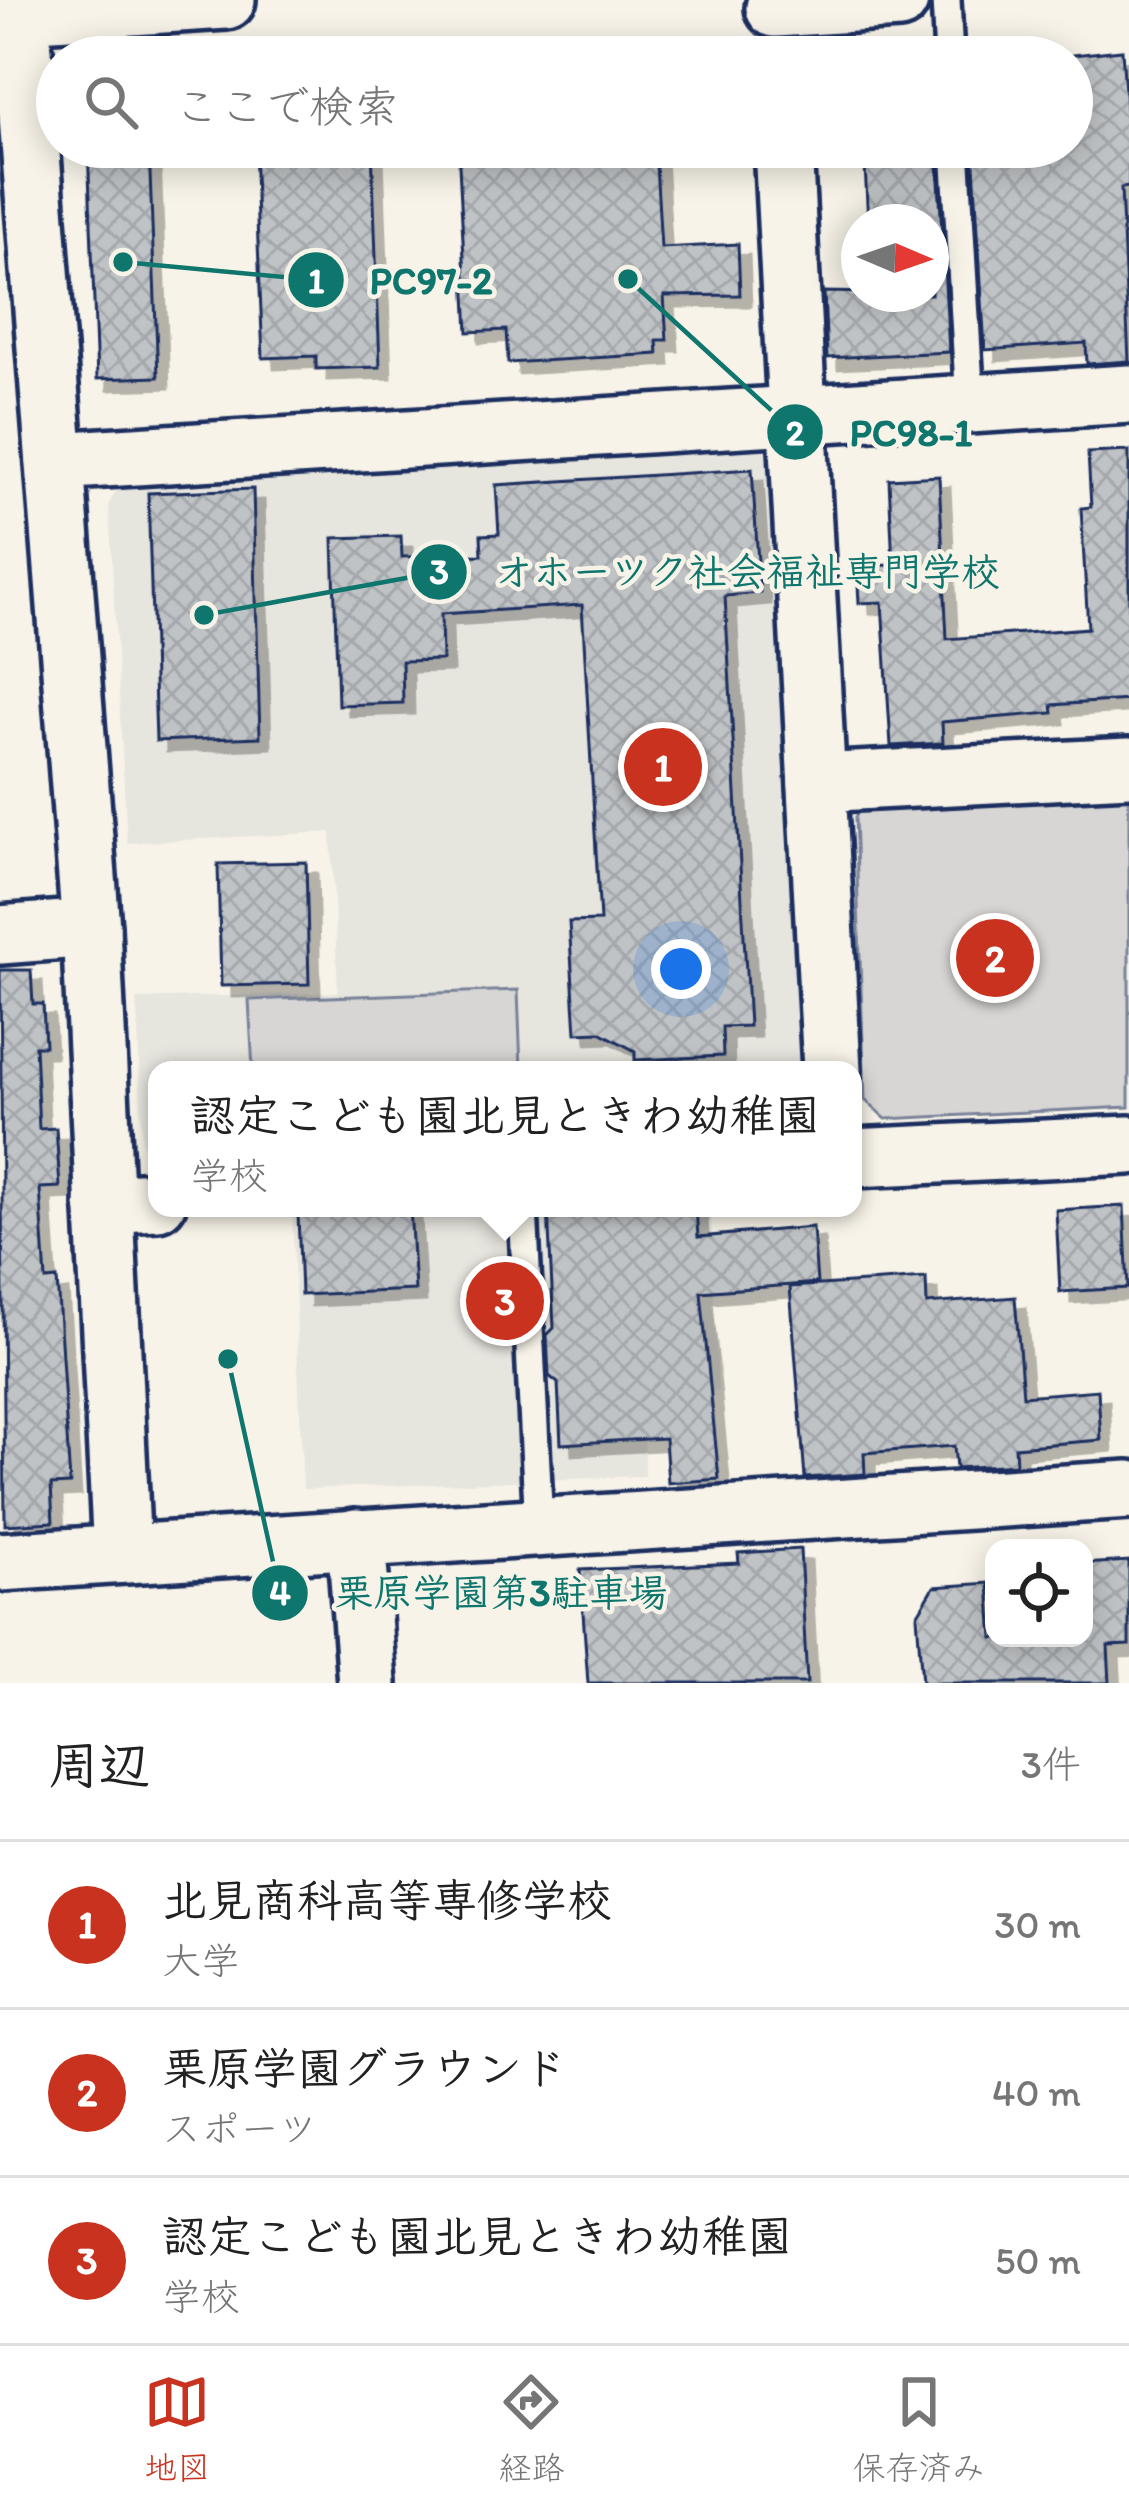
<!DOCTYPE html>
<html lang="ja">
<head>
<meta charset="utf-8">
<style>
	:root { --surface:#fff; --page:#f6f6f6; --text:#222; --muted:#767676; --line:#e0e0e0; --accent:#c8321e }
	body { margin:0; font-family:Itim,"Klee One",sans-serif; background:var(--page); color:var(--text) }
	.controls { position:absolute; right:36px; bottom:36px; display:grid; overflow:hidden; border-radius:24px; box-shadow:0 6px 30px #0003 }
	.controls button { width:108px; height:108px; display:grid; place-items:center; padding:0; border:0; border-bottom:3px solid var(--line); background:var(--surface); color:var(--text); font:60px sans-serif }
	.compass { position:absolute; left:841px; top:204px; width:108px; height:108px; border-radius:50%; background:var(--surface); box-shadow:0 6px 30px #0003; rotate:92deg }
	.you { position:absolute; left:681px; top:969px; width:42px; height:42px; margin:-30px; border:9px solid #fff; border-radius:50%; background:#1a73e8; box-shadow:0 0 0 18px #1a73e833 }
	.badge { display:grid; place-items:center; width:78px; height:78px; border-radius:50%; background:var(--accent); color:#fff; font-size:39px; font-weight:700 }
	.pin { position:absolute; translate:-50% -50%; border:6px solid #fff; box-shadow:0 3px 12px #0006 }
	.popup { position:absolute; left:148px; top:1061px; width:714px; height:156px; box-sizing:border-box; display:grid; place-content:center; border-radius:24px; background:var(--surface); filter:drop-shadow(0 3px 9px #0005); font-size:39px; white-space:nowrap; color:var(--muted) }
	.popup b { font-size:45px; color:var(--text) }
	.popup::after { content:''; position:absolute; left:50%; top:100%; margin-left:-24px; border:24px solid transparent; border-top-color:var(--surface) }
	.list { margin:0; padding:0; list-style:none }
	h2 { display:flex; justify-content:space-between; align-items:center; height:156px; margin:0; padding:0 48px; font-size:51px }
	h2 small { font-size:39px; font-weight:400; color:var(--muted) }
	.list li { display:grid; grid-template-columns:78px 1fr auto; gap:36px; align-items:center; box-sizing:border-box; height:168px; padding:0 48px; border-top:3px solid var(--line) }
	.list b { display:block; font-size:45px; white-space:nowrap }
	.list p { margin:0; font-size:39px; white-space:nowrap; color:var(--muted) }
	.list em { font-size:39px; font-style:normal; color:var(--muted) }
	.icon { flex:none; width:66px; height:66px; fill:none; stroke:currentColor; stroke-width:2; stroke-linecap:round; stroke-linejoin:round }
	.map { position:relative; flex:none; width:1129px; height:1683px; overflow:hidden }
	.search { position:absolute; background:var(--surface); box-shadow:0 6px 30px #0003; left:36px; right:36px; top:36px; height:132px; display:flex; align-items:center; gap:30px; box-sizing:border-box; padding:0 42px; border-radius:66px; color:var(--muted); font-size:45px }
	.sheet { height:660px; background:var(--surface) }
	nav { display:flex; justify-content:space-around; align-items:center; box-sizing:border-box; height:168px; border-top:3px solid var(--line); background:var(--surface); font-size:33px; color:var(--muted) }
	nav a { display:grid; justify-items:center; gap:6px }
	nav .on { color:var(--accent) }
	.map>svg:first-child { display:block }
	.built { fill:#e6e5de }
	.pitch { fill:#d7d6d4; stroke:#798299; stroke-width:3 }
	.building { fill:url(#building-cross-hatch); stroke:#1b2f5e; stroke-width:3; filter:url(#shadow) }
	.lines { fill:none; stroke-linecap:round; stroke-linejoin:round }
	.service-casing { stroke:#1b2f5e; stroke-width:36 }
	.minor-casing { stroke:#1b2f5e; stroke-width:66 }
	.service { stroke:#f7f3e8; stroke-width:27 }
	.minor { stroke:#f7f3e8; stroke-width:57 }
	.leader { fill:none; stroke:#0f766e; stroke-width:4.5 }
	.callout-dot { fill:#0f766e; stroke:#f7f3e8; stroke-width:4.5 }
	.mark-label { font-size:36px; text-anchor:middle; font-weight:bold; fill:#fff }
	.callout-label { font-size:39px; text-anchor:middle; font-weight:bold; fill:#0f766e; stroke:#f7f3e8; stroke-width:9; stroke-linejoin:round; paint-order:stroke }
</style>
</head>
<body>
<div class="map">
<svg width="1129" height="1683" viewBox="0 0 1129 1683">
	<defs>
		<pattern id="building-cross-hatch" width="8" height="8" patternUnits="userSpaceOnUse" patternTransform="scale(3)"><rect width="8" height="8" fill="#c0c3c5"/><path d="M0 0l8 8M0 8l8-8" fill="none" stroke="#a4a8ac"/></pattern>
		<filter id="shadow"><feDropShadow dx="11" dy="11" stdDeviation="0" flood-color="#0004"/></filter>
	</defs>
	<rect width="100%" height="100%" fill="#f7f3e8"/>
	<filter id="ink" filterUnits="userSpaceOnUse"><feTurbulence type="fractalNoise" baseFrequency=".00833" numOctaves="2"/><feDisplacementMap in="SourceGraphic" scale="24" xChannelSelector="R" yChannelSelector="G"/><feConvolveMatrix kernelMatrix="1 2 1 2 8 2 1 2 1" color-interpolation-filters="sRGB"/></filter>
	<g filter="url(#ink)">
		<g class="built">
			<polygon points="749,442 774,453 808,1070 157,1070 157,1155 142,1144 137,999 338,992 331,832 127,843 109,504 120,484"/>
			<polygon points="711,1208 718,1392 644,1396 645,1476 303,1489 292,1209"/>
		</g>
		<g class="pitch">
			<polygon points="1129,792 1129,1107 886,1119 865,1100 855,817 866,802"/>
			<polygon points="518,990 521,1070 253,1070 249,1000"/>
		</g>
		<g class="building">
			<polygon points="1122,50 1129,148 1129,187 1121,188 1129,361 1087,364 1086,343 985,350 973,147 1072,147 1072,55"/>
			<polygon points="88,147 149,147 158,377 97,379"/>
			<polygon points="372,147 380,367 316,369 316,356 263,358 254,151"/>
			<polygon points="458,147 655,147 661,248 738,244 740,295 664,296 667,340 657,340 658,354 508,363 506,330 468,332"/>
			<polygon points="864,147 937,147 949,352 827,358 824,292 931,294 931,222 868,222"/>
			<polygon points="1129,451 1129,700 1052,705 1053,713 942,722 943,743 891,746 882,602 859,603 857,566 893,565 889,479 939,476 947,639 1088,628 1081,508 1091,507 1088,453"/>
			<polygon points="752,469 760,593 725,596 749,1026 722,1027 723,1056 635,1060 635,1051 600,1032 576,1033 569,922 600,921 582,605 441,614 442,660 402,661 403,703 338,705 333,538 401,536 402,557 482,555 481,535 499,534 496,485"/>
			<polygon points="253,489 260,737 156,741 148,493"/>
			<polygon points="306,862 309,984 221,986 218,864"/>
			<polygon points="0,970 31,970 33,1004 43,1004 45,1046 35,1046 39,1129 56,1128 60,1187 40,1188 46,1280 57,1279 70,1484 51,1485 53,1522 5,1525"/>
			<polygon points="1124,1206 1128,1288 1060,1292 1056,1210"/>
			<polygon points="410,1208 415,1290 301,1295 298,1213"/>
			<polygon points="696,1208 698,1237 813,1227 817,1283 701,1292 719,1479 668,1483 665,1438 561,1444 558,1383 549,1376 547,1335 554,1328 548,1210"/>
			<polygon points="926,1278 927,1304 1015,1297 1023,1396 1098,1390 1101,1440 1015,1447 1016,1464 956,1468 954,1446 864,1453 865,1474 805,1478 790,1287"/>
			<polygon points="800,1549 807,1683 588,1683 580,1570 739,1563 738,1553"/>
			<polygon points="1129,1561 1129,1645 1108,1646 1110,1683 922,1683 917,1615 934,1587 989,1583 993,1638 1084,1638 1084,1564"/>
		</g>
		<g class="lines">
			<defs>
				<g id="service">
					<polyline points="946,0 949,57"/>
					<polyline points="955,147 970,403"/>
					<polyline points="523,1208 539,1526"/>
				</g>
				<g id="minor">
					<polyline points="775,8 899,0"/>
					<polyline points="783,147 832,1070"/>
					<polyline points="55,461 1129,394"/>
					<polyline points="817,783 1129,767"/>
					<polyline points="0,935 91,928"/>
					<polyline points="853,1158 1129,1145"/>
					<polyline points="104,1204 157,1201"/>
					<polyline points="356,1538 367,1683"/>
					<polyline points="122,1554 91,928 20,13 226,0"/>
					<polyline points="0,1562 1129,1490"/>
				</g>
			</defs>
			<use href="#service" class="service-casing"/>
			<use href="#minor" class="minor-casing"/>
			<use href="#service" class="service"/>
			<use href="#minor" class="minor"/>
		</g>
	</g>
	<path class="leader" d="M123 262L316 280M628 279L795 432M204 615L439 572M228 1359L280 1593"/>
	<g class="callout-dot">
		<circle cx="123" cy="262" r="12"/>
		<circle cx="628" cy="279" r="12"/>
		<circle cx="204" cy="615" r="12"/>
		<circle cx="228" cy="1359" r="12"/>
		<circle cx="316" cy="280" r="30"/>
		<circle cx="795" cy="432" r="30"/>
		<circle cx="439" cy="572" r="30"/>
		<circle cx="280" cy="1593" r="30"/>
	</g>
	<g class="mark-label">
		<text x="316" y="293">1</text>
		<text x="795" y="445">2</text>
		<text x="439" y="584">3</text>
		<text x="280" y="1605">4</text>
	</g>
	<g class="callout-label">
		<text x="431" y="294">PC97-2</text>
		<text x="911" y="446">PC98-1</text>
		<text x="747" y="585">オホーツク社会福祉専門学校</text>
		<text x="501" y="1606">栗原学園第3駐車場</text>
	</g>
</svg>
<div class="controls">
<button><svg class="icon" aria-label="locate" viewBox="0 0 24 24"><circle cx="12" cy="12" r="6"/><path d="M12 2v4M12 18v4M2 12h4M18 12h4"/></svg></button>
</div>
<svg class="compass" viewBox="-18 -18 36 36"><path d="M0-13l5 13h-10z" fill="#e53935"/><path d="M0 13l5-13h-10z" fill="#767676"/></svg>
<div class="you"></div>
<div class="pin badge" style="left:663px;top:767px">1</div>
<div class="pin badge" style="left:995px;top:958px">2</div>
<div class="pin badge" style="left:505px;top:1301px">3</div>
<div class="popup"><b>認定こども園北見ときわ幼稚園</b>学校</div>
<div class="search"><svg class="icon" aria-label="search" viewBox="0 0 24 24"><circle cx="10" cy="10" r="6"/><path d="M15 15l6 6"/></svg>ここで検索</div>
</div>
<section class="sheet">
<h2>周辺<small>3件</small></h2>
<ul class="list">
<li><span class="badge">1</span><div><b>北見商科高等専修学校</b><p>大学</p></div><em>30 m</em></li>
<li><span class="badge">2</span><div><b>栗原学園グラウンド</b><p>スポーツ</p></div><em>40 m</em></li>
<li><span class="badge">3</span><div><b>認定こども園北見ときわ幼稚園</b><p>学校</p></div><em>50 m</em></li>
</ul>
</section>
<nav>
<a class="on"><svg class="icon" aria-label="map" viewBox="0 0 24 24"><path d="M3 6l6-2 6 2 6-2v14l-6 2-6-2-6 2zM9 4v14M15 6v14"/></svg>地図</a>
<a><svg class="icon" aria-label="directions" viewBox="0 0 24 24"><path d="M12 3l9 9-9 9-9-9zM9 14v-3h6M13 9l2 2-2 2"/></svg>経路</a>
<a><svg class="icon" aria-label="saved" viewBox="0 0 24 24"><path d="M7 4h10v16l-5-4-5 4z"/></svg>保存済み</a>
</nav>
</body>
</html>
